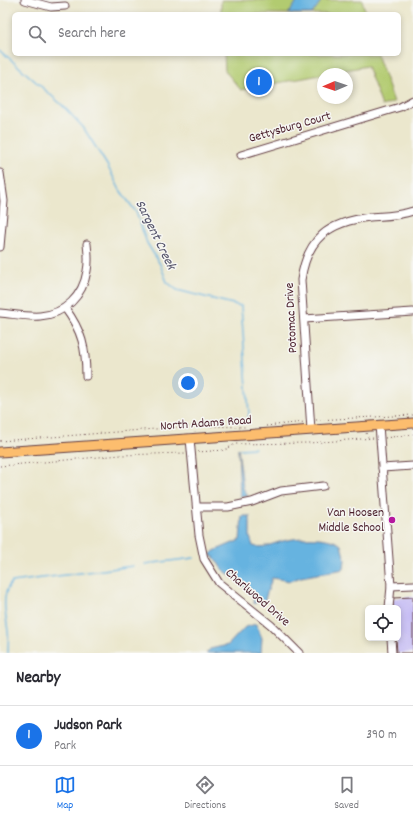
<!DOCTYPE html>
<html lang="en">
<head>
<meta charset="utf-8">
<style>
	:root { --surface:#fff; --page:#f2f2f3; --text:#2b2b33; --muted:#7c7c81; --line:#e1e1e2; --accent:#1a73e8 }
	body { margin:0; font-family:Dekko,sans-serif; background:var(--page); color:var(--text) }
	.controls { position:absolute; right:12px; bottom:12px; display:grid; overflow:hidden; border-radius:6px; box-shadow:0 2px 6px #0003 }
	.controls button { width:36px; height:36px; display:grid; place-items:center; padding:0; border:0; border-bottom:1px solid var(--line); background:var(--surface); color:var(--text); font:20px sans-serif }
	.compass { position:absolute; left:317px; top:68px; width:36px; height:36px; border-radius:50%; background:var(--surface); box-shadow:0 2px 6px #0003; rotate:268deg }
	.you { position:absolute; left:188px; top:383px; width:14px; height:14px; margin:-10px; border:3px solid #fff; border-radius:50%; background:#1a73e8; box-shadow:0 0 0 6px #1a73e833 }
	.badge { display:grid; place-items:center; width:26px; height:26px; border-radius:50%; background:var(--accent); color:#fff; font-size:13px; font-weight:700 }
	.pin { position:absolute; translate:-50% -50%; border:2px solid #fff; box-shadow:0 1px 4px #0006 }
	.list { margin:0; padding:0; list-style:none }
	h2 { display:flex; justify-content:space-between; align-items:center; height:52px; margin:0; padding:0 16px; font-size:17px }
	h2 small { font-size:13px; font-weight:400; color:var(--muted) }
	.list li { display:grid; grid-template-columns:26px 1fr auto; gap:12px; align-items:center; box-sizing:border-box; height:60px; padding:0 16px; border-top:1px solid var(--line) }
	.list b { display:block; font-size:15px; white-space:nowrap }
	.list p { margin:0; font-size:13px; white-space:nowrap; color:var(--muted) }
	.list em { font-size:13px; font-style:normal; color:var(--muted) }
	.icon { flex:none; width:22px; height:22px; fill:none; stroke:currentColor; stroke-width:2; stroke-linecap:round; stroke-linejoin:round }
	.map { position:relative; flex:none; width:413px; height:653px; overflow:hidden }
	.search { position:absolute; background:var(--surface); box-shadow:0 2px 6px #0003; left:12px; right:12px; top:12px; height:44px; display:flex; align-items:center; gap:10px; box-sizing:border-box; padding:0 14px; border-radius:6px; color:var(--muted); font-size:15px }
	.sheet { height:112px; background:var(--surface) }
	nav { display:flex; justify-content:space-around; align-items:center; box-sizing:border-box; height:56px; border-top:1px solid var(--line); background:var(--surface); font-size:11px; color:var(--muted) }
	nav a { display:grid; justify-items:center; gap:2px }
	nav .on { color:var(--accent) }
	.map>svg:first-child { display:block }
	.green { fill:#b2cb70; stroke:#7e754e }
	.water { fill:#66b3e0; stroke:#586986 }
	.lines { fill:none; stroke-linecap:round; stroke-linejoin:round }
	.stream { stroke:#66b3e0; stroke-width:1.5 }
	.building { fill:#bcb0f4 }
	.minor-casing { stroke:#623d43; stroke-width:9 }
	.major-casing { stroke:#623d43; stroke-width:11 }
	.path { stroke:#623d43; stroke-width:1; stroke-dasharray:1 3; stroke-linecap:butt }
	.minor { stroke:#fff; stroke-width:7 }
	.major { stroke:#fcbd6e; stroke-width:9 }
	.poi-dot { fill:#b5179e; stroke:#f6f6f2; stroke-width:1.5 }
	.labels { text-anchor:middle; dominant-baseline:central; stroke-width:3; stroke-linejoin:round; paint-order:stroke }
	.street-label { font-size:13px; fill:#4a1f2b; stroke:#f6f6f2 }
	.poi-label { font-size:13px; fill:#4a1f2b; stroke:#f6f6f2; text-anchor:end }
	.water-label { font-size:14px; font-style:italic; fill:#54536a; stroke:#f6f6f2 }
</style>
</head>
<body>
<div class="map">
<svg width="413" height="653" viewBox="0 0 413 653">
	<rect width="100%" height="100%" fill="#f6f6f2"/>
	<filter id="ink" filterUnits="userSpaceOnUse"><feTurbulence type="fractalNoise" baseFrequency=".025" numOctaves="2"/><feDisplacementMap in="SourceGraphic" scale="8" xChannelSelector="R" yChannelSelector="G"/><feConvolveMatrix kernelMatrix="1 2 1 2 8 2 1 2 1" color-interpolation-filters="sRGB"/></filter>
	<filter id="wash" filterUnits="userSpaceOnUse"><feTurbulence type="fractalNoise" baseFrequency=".012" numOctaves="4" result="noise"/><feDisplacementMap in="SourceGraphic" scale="16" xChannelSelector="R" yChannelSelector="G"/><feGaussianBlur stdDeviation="0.9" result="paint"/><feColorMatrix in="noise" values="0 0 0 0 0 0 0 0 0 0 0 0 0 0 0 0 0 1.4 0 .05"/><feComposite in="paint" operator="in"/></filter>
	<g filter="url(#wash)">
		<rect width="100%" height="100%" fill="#ebe7cd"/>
		<g class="green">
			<polygon points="221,0 362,0 366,14 221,14"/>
			<polygon points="224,54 377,54 394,102 382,106 367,66 241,90 225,71"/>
		</g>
		<g class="water">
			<polygon points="296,0 322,0 312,14 288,14 296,3"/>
			<polygon points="238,448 243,488 248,496 240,497"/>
			<path d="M242,516H250V537L253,546C263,549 274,543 283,541C299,537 328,535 341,545L345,560L344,569L301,577L290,581L272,578L263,605L259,601L254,604L252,592L222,569L214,557L210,555L214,551L240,540Z"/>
			<polygon points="256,624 262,638 261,653 206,653 210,649 228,645 245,627"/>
		</g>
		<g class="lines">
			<g class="stream">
				<polyline points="0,50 62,105 83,127 107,165 120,190 136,212 147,243 160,264 167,282 177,290 241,306 249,414 247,421"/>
				<polyline points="239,449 255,448"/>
				<polyline points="145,564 194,558"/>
				<path d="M8,653C8,646 9,638 8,631C6,616 0,594 12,582L133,566"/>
			</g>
		</g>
		<g id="blocks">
			<polygon class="building" points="413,597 413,653 397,653 396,638 398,638 398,608 393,608 393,598"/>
		</g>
	</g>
	<g filter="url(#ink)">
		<use href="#blocks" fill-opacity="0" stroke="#623d43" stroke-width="1"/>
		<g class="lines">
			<defs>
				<g id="minor">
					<polyline points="25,0 51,7 65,6"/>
					<polyline points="241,155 400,107 413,100"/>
					<polyline points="0,173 4,201 0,247"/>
					<path d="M65,308C82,331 86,348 86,376"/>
					<path d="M0,313C13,314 27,317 40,316C65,314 83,296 87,271C89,262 88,252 87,244"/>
					<polyline points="304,319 413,312"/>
					<polyline points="379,425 391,586 389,608"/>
					<path d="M311,430L301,280C307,238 329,222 370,217C384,216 399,216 413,211"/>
					<polyline points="190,439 199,535 204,559 219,583 271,625 299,653"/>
					<polyline points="382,468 413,466"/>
					<polyline points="197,507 228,507 252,502 281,491 323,486"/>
					<polyline points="391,586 413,585"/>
					<polyline points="391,638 392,653"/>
				</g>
				<polyline id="major" points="0,452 413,423"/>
			</defs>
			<use href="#minor" class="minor-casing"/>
			<use href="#major" class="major-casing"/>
			<g class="path">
				<polyline points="316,420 413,415"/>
				<polyline points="266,426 305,422"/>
				<polyline points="366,433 369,439"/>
				<polyline points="385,438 413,434"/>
				<polyline points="0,441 194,426 245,427"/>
				<polyline points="198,452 225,450 235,444 309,443 374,438"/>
				<polyline points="0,466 121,455 185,453"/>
			</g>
			<use href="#minor" class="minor"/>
			<use href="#major" class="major"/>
		</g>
	</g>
	<circle class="poi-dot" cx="392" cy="520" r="4"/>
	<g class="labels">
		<g class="street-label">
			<text transform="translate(290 128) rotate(-16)">Gettysburg Court</text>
			<text transform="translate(292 318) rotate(-93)">Potomac Drive</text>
			<text transform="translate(206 424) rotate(-4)">North Adams Road</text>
			<text transform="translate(257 598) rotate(41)">Charlwood Drive</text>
		</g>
		<g class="poi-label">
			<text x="384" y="513">Van Hoosen<tspan x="384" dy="15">Middle School</tspan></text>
		</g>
		<g class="water-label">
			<text transform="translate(155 235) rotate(64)">Sargent Creek</text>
		</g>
	</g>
</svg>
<div class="controls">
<button><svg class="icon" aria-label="locate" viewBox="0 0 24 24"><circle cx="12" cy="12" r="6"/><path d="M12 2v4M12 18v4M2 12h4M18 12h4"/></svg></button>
</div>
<svg class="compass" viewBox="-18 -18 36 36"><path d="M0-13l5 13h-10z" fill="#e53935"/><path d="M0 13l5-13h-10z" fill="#7c7c81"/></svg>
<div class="you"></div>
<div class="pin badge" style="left:259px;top:82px">1</div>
<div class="search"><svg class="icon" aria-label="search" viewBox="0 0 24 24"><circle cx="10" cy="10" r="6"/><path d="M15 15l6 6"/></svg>Search here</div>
</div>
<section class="sheet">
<h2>Nearby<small></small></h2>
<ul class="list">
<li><span class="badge">1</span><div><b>Judson Park</b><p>Park</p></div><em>390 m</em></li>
</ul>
</section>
<nav>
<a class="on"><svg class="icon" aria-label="map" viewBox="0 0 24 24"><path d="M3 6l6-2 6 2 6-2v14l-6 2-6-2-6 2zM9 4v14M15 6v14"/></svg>Map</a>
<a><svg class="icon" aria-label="directions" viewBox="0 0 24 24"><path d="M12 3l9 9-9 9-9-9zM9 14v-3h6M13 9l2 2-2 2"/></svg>Directions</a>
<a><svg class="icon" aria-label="saved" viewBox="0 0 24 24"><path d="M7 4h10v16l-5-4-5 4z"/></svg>Saved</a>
</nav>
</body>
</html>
